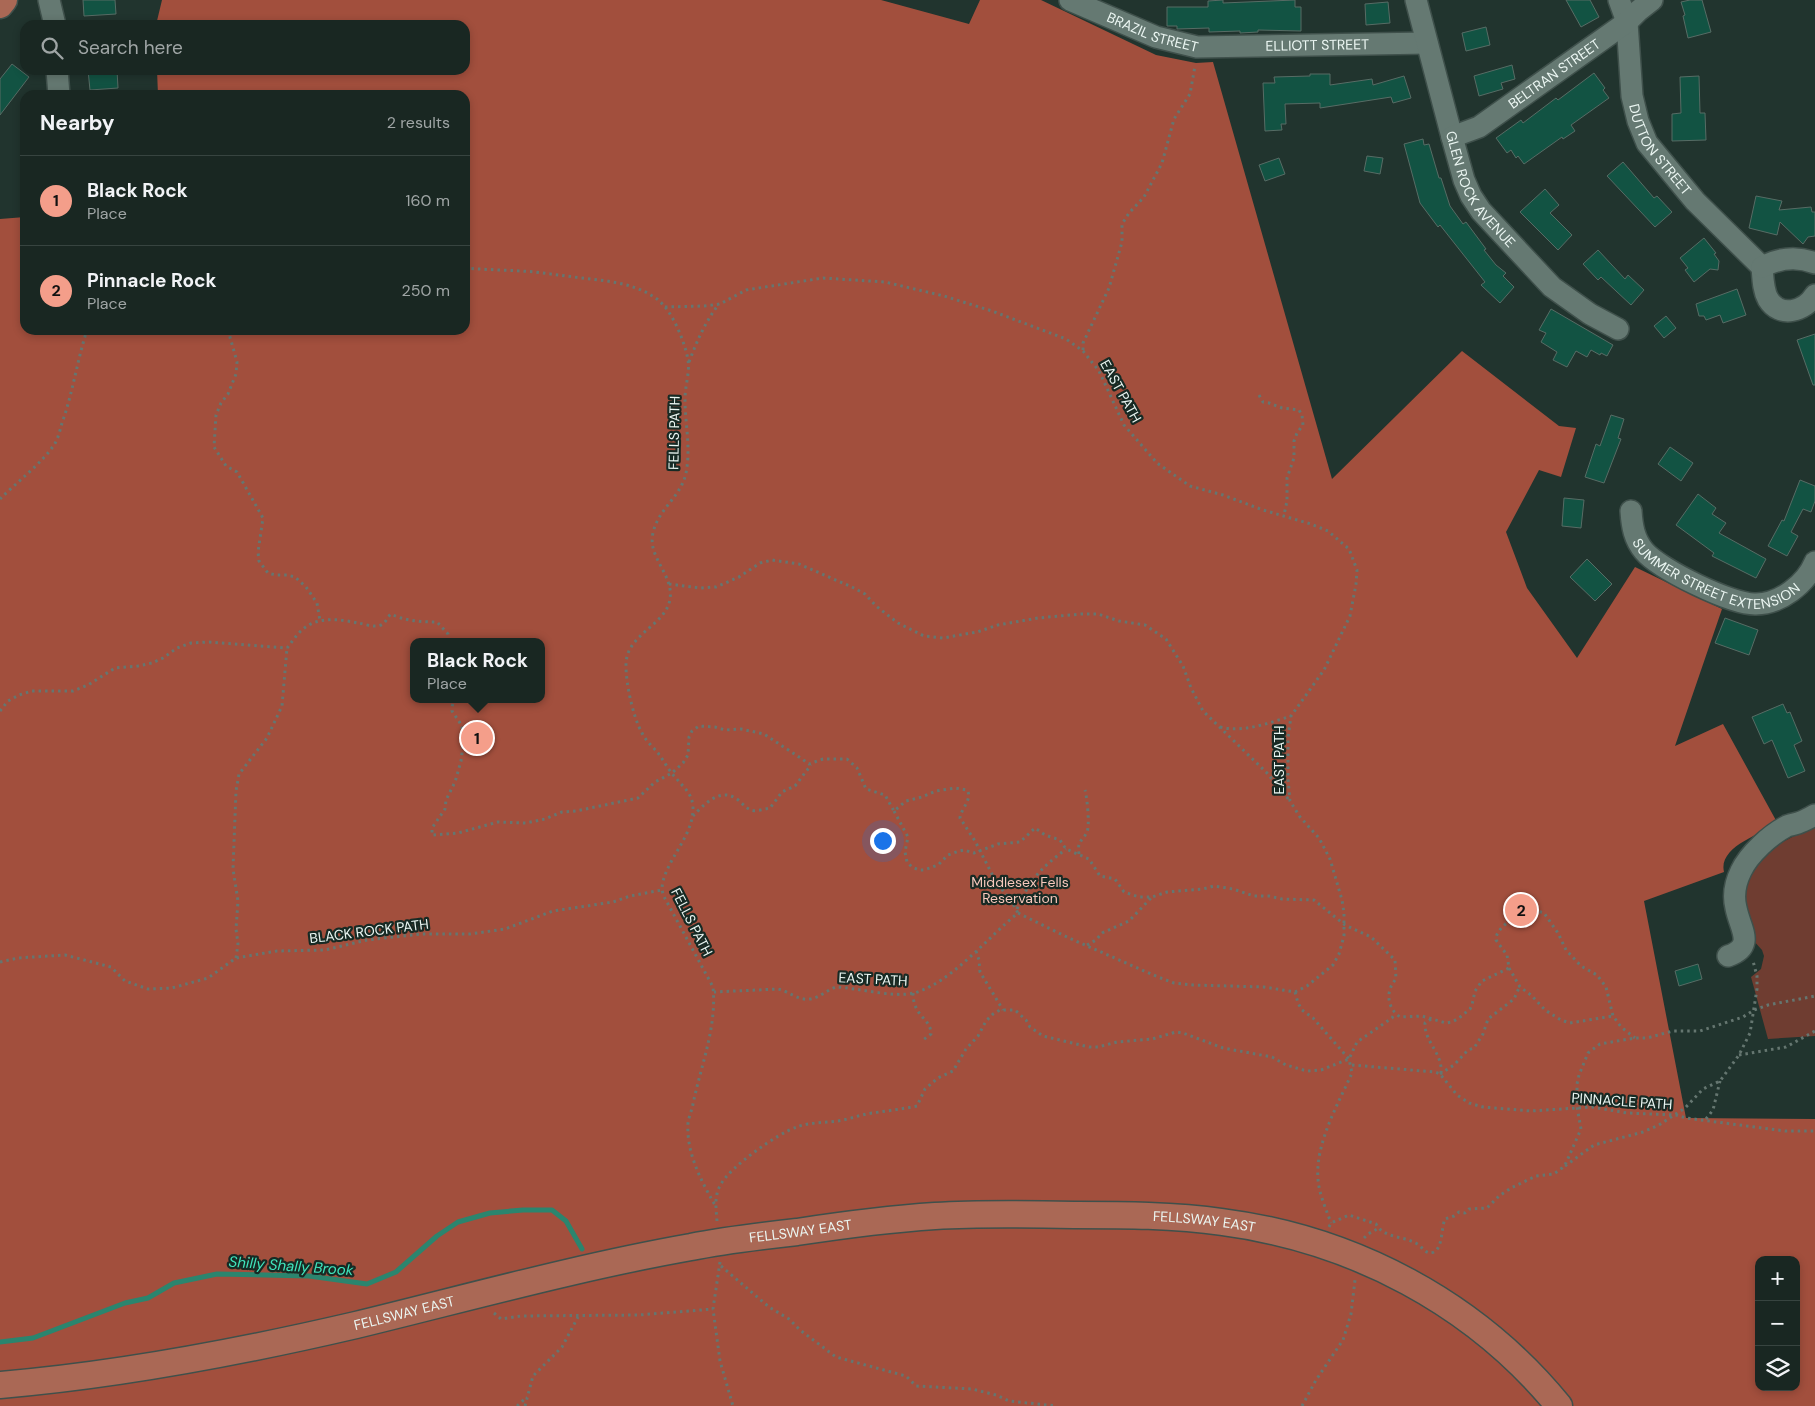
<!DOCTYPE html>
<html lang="en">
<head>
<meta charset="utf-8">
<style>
  body { margin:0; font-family:"DM Sans",sans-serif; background:#26332f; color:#f1f3f6 }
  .controls { position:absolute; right:15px; bottom:15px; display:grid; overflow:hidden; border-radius:10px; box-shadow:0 2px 8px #0003 }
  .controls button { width:45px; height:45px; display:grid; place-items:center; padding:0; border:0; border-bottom:1px solid #374440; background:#192722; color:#f1f3f6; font:25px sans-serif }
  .you { position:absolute; left:882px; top:840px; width:18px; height:18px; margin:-12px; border:4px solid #fff; border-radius:50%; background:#1a73e8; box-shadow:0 0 0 8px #1a73e833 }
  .badge { display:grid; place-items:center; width:32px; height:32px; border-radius:50%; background:#f49e8a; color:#111; font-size:16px; font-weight:700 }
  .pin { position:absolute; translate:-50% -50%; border:2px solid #fff; box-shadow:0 1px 5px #0006 }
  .popup { position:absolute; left:410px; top:638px; width:135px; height:65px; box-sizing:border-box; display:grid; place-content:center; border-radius:10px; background:#192722; filter:drop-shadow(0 1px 4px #0005); font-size:16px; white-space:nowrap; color:#9fa5a5 }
  .popup b { font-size:19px; color:#f1f3f6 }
  .popup::after { content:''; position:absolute; left:50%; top:100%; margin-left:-10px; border:10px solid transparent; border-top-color:#192722 }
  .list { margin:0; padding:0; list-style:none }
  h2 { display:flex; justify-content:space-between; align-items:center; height:65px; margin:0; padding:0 20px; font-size:21px }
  h2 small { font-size:16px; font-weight:400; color:#9fa5a5 }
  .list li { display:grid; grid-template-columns:32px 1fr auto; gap:15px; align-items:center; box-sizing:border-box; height:90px; padding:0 20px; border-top:1px solid #374440 }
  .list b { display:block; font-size:19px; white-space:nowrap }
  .list p { margin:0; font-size:16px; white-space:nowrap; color:#9fa5a5 }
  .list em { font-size:16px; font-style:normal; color:#9fa5a5 }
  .icon { flex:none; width:28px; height:28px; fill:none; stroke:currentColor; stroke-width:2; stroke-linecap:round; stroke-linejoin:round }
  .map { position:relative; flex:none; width:1815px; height:1406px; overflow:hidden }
  .search { position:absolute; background:#192722; box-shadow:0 2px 8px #0003; left:20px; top:20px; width:450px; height:55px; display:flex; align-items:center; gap:12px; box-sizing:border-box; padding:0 18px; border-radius:15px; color:#9fa5a5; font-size:19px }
  .panel { position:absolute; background:#192722; box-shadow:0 2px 8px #0003; left:20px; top:90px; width:450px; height:245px; border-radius:15px }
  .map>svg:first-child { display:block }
  .green { fill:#6f3d31 }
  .forest { fill:#a24f3d; fill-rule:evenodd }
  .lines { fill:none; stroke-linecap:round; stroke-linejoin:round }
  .stream { stroke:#2b856e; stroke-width:5 }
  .building { fill:#125343; stroke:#576c65 }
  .minor-casing { stroke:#3f504b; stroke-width:24 }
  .major-casing { stroke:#3f504b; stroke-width:29 }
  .path { stroke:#657670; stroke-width:3; stroke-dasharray:2.5 4; stroke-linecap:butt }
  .minor { stroke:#657972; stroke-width:21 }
  .major { stroke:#aa6855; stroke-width:26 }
  .labels { text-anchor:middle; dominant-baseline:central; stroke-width:4.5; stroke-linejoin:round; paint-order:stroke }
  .street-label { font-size:14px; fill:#ebf6f2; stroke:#172a24 }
  .park-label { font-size:14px; fill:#f8c8bc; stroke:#172a24 }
  .water-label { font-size:15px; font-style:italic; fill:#40e5bd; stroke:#172a24 }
</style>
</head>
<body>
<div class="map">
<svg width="1815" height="1406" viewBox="0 0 1815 1406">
  <rect width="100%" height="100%" fill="#21342e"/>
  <path class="green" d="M1815,825V1036L1768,1039L1751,977L1761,969L1764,956L1762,950L1752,939L1742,875L1754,857Z"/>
  <path class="forest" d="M162,0H881L969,24L980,0H1041L1156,55L1196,63L1213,62L1332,479L1462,351L1559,426L1576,428L1561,477L1539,470L1506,532L1527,588L1577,658L1635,567L1722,609L1675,746L1723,724L1778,824C1760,834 1718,847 1724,872L1644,901L1686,1118L1815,1119V1406H0V219L25,217V330H465V95H158L157,70H465V25H156ZM413,642H541V699H413ZM1759,1260H1796V1387H1759Z"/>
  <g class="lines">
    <path class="stream" d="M0,1342L33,1338L125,1303L148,1298L174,1283L217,1274L309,1276L367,1284L396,1272L437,1236L458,1222L490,1213L523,1210H552L566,1221L582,1249"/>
  </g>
  <path class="building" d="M83,0H115L116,14L84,16Z
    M1223,0V3L1295,0V7H1301V31L1258,30V32L1240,33V31L1209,32V28L1177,29V26H1167V7H1208V1Z
    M1566,0H1590L1599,17L1581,27Z
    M1690,0H1702L1711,32L1688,38L1683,16L1685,15L1681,2Z
    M1388,2L1390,23L1366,25L1365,4Z
    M1486,27L1490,45L1466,51L1462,33Z
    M12,64L29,77L0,115V79Z
    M1512,65L1515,79L1501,83L1503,89L1479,96L1474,76Z
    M88,70H117L118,88L90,90Z
    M1594,73L1605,88L1603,90L1609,98L1571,125L1575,131L1563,139L1562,137L1524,164L1518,156L1516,158L1511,150L1507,153L1496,138L1521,120L1523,123L1556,98L1558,100Z
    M1310,74H1330V85L1372,79L1373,85L1404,76L1411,98L1393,103L1391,97L1320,108V103L1285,104L1286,124H1281L1282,130L1265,131L1263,83H1275L1274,77L1310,76Z
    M1699,76L1700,113H1705L1706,140L1672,141V114L1681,113L1680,77Z
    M1423,139L1424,145L1429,144L1439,178H1441L1450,206L1463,224L1466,222L1486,249L1484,250L1496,265L1506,273L1503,276L1514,287L1500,303L1481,285L1485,282L1440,225L1438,227L1420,203L1404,144Z
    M1367,156L1383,158L1380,174L1364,171Z
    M1279,158L1285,174L1265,181L1259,165Z
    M1623,162L1654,198L1657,196L1672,212L1655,227L1607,176Z
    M1545,189L1559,205L1550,213L1572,235L1558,250L1520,212Z
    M1756,196L1782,201L1779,210L1811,207L1812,212H1815V236L1808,237L1803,244L1780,222L1777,235L1749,228Z
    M1704,238L1716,253L1714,254L1719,261L1718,270L1710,269L1694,282L1685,270L1688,268L1680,258Z
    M1598,250L1625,279L1628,275L1644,290L1631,305L1601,277L1598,280L1583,264Z
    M1737,289L1746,315L1723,323L1720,315L1706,320L1704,316H1699L1696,304Z
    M1551,309L1613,345L1607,356L1601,353L1600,355L1591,350L1587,357L1576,351L1567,367L1553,360L1557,352L1541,342L1546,333L1539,330Z
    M1666,316L1676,328L1664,338L1654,326Z
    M1815,334V385H1813L1797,340Z
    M1611,415L1624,419L1618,438L1621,439L1604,483L1585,477L1596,444L1600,446Z
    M1670,447L1693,463L1681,481L1658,464Z
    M1800,480L1815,486V501L1811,512L1803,509L1791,532L1798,536L1787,556L1768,546L1782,520L1784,521Z
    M1698,494L1716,508L1712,514L1726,523L1719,533L1766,559L1756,578L1712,556L1714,553L1676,525Z
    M1564,498L1584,500L1581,528L1562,526Z
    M1587,559L1612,584L1595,601L1570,577Z
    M1725,618L1758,630L1749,655L1715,643Z
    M1783,704L1787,713L1790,712L1802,741L1794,745L1805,771L1788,778L1772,740L1764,744L1752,717Z
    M1698,964L1702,979L1679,986L1675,971Z"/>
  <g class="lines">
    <g class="minor-casing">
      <g id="minor">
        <path d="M49,0L55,25"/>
        <path id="s1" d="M1070,0L1156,37L1197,47L1427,43"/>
        <path id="s2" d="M1416,0L1452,137L1464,180L1471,196L1481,211L1552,287L1590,314L1618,329"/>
        <path id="s3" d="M1619,0L1627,22L1632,96L1638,121L1647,143L1695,201L1762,267"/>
        <path d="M57,70L59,95"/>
        <path id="s4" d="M1452,137L1479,127L1627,22L1638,11L1652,0"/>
        <path d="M1762,267C1763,278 1763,290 1768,299C1780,319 1805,311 1815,295"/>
        <path d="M1762,267C1779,258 1797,256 1815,263"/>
        <path id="s5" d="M1631,511C1632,526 1634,539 1644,551C1659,569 1732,605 1756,604C1780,604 1806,584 1815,562"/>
        <path d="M1728,956C1756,946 1740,929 1736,908C1733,896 1735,883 1741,871C1749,854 1770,835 1787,826C1790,825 1794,824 1798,823C1804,821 1809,818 1815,815"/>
      </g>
    </g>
    <g class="major-casing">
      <g id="major">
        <path d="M0,5L4,0"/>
        <path id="s6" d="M0,1385C119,1375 240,1352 356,1325C467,1298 578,1267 691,1247C726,1240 761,1236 797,1232C843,1225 889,1219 935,1216C982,1213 1028,1214 1075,1215C1123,1215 1174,1215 1222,1222C1353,1239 1475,1303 1559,1406"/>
      </g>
    </g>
    <path class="path" d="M465,268C488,270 512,270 535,272C551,274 566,276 582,278C608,281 635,283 657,299C672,310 685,342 688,360C690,372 685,386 685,399C685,423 691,448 686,473C681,497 658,509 653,533C647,557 674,575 670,599C666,626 625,634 626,666C626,684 633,717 642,733C646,741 653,747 658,753C664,761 669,771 676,778C684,788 692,793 693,807C694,837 664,861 662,888C662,893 665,899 668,904L713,987C717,1027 701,1065 693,1104C692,1110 689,1116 688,1123C686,1152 701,1181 715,1205
      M665,307L704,306L720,304L746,290L823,278L885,282L944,296L992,311L1066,339L1083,351L1099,371L1124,425L1157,463L1190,486L1223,495L1263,510L1311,524L1328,531L1349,549L1357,570L1356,584L1350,616L1324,670L1291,716L1288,738V779L1290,801L1300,817L1319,838L1330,859L1342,900L1344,913V936L1339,954L1333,965L1307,986L1295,992L1264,987L1193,985L1174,983L1158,977L1069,938L1018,913C988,937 951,983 914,993C893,998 858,988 836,987C827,990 819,998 810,999C799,1001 788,991 778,989L714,992
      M228,330L237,362L236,374L228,394L221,403L216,415L214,447L226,466L237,472L263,518L258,552L259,561L268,573L276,575H287L295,577L306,587L317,603L320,621
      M1083,350V343L1109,288L1122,242V224L1129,213L1144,197L1162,163L1174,119L1190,94L1195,66
      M689,362C697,341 705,322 719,304
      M1259,395L1263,402L1269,403L1282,408L1299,410L1302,415L1303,425L1297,433L1294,441V458L1287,478V501L1284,515
      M0,499C17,482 41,464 54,445C58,439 60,430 62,423C73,392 77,361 87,330
      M669,584L700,588L716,587L739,577L760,563L772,560L799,564L854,588L865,594L876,606L898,623L924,636L943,638L977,632L998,625L1038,618L1081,614H1098L1119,621L1145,625L1166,639L1183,666L1191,688L1203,711L1267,773L1290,801
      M287,648C292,642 296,635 302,630C317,616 340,619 358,623C365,624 374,628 381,625C386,623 387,617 391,614C405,621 421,622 437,622L448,634L451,642
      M457,699L453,703L452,707V711L462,726L463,745L461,761L455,782L446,800L445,809L432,828V835L458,833L498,822L526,823L545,819L562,812L576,811L638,798L655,782L672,773L683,763L688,755L689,737L692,731L699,726L715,727L725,730L741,729L764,734L802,759L809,764L823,759H847L857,768L866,789L885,795L894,811L906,801L922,797L936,791L955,788L967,790C973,799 961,808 960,818L975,841L995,880L1013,904L1018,913
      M0,711L8,701L19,695L32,691H73L88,685L115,668L138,666L152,663L163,658L177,648L191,643L209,642L287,648
      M1220,727C1243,733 1269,723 1291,716
      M894,811L908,837L905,852L907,862L912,867L919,870H924L938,865L948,855L959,851L964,850L974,853L998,844L1020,842L1035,828L1045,835L1060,840L1066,849L1089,859L1100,876L1115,879L1124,892L1139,897H1152L1167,892L1203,889L1214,886L1233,889L1254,896H1269L1282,899L1314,900L1345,925L1371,937L1395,960L1396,979C1385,991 1387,1008 1400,1017L1422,1016L1446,1023L1452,1022L1459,1018L1470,1009L1472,1005L1475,991L1482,981L1509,968L1507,955L1496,940C1495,927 1520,913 1532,911C1536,911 1541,912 1544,913L1558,933L1566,950L1581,966L1597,975L1606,987L1613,1016L1621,1027L1635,1038
      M693,816C703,805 720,788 735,798C741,801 745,808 751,810C756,812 764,809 770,808L782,792L795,786L811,765
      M1079,854C1077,840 1082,842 1087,832C1090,825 1087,797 1085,790
      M1017,909C1030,879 1040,869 1066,849
      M1087,945L1096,940L1102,933L1129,921L1151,898
      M976,951L979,960L980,972L1003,1010
      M236,958L238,944L236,929L238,901L233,869L236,791L239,774L267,738L282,706L287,648
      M0,962L18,958L65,955L111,967L125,981L148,989L172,988L208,978L236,958L277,951L325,950L367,940L421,934H470L505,929L553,911L613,902L630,896L662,890
      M1509,968L1520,987L1531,995L1545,1010L1561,1020L1570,1023L1613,1016
      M1295,992L1298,1003L1302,1010L1313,1018L1349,1059L1352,1073C1338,1104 1315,1144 1318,1179C1319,1194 1326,1209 1331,1223
      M913,993C913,1017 931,1018 931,1034L923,1040
      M1431,1019L1425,1023C1424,1042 1443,1053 1441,1073
      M1739,1055L1786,1047L1815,1031
      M1352,1065L1435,1072L1440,1074L1457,1095L1469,1103L1483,1107L1531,1111L1592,1107L1627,1113L1676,1115L1686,1118L1785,1131H1815
      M1440,1074L1454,1065L1468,1050L1474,1048L1483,1034L1488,1019L1514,999L1519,988
      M1706,1119L1713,1110L1720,1081
      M1565,1166L1594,1145L1643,1132L1659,1125L1685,1108L1703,1089L1720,1081L1739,1055L1750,1033L1757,989V976L1753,961
      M717,1221C716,1208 714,1195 721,1184C730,1167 778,1133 797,1127C810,1122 824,1123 838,1121C849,1119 860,1115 872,1113C887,1111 902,1109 917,1106L925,1089L938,1078L953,1071L966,1049L978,1036L986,1021L993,1014L1000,1010H1015L1026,1020L1030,1027L1043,1036L1089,1047H1098L1117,1042L1152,1039L1176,1032L1183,1033L1223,1048L1272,1057L1286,1065L1307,1071L1321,1070L1349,1059L1357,1042L1392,1018L1395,1013
      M1329,1227L1331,1223L1349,1215L1376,1224C1385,1240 1407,1235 1420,1246C1424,1250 1428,1255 1434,1252C1443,1247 1441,1228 1445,1219L1454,1216L1459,1212L1465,1213L1469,1209L1487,1208L1499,1196L1511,1188L1536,1176L1554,1174L1562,1168L1566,1163L1581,1129L1577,1107V1084L1579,1075L1588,1053L1600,1044L1635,1038H1647L1673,1031H1700L1743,1017L1754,1010L1768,1005L1815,996
      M1364,1238L1368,1234L1379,1228
      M720,1262L713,1309L720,1361L733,1406
      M721,1266L769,1307L789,1319L800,1330L836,1357L906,1376L916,1386L972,1389L996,1395L1009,1401L1057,1406
      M494,1313L501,1319L521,1316L639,1315L713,1309
      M517,1406L527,1397
      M525,1406L533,1376L562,1347L578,1317
      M1302,1406L1316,1380L1343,1340L1351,1314L1355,1280"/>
    <use href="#minor" class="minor"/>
    <use href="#major" class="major"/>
  </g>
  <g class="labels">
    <g class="street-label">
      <text stroke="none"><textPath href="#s1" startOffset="89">BRAZIL STREET</textPath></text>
      <text stroke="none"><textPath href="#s1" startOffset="256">ELLIOTT STREET</textPath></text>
      <text stroke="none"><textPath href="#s4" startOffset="121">BELTRAN STREET</textPath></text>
      <text stroke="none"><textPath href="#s3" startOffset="159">DUTTON STREET</textPath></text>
      <text stroke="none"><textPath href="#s2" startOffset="202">GLEN ROCK AVENUE</textPath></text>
      <text transform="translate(1121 391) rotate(61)">EAST PATH</text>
      <text transform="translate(674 433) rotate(-89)">FELLS PATH</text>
      <text stroke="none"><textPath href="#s5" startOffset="122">SUMMER STREET EXTENSION</textPath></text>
      <text transform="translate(1279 760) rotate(-90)">EAST PATH</text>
      <text transform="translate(692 922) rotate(63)">FELLS PATH</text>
      <text transform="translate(369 931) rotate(-7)">BLACK ROCK PATH</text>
      <text transform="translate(873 979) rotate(3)">EAST PATH</text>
      <text transform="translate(1622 1101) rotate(4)">PINNACLE PATH</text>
      <text stroke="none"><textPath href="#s6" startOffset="1221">FELLSWAY EAST</textPath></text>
      <text stroke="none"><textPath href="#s6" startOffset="816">FELLSWAY EAST</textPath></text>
      <text stroke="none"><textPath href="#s6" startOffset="411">FELLSWAY EAST</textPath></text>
    </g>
    <g class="park-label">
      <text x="1020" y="882">Middlesex Fells<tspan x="1020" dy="16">Reservation</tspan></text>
    </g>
    <g class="water-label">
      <text transform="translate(291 1266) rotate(4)">Shilly Shally Brook</text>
    </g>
  </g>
</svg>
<div class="controls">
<button>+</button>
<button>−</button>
<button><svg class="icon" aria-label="layers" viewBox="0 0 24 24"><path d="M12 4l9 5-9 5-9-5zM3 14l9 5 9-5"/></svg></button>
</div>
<div class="you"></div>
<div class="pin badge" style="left:477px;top:738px">1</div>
<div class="popup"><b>Black Rock</b>Place</div>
<div class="pin badge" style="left:1521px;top:910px">2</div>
<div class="search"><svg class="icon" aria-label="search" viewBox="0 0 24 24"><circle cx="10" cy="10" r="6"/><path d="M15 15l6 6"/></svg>Search here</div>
<section class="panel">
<h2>Nearby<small>2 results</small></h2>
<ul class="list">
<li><span class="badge">1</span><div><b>Black Rock</b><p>Place</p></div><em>160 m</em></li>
<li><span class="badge">2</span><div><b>Pinnacle Rock</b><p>Place</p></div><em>250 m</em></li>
</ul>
</section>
</div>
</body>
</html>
